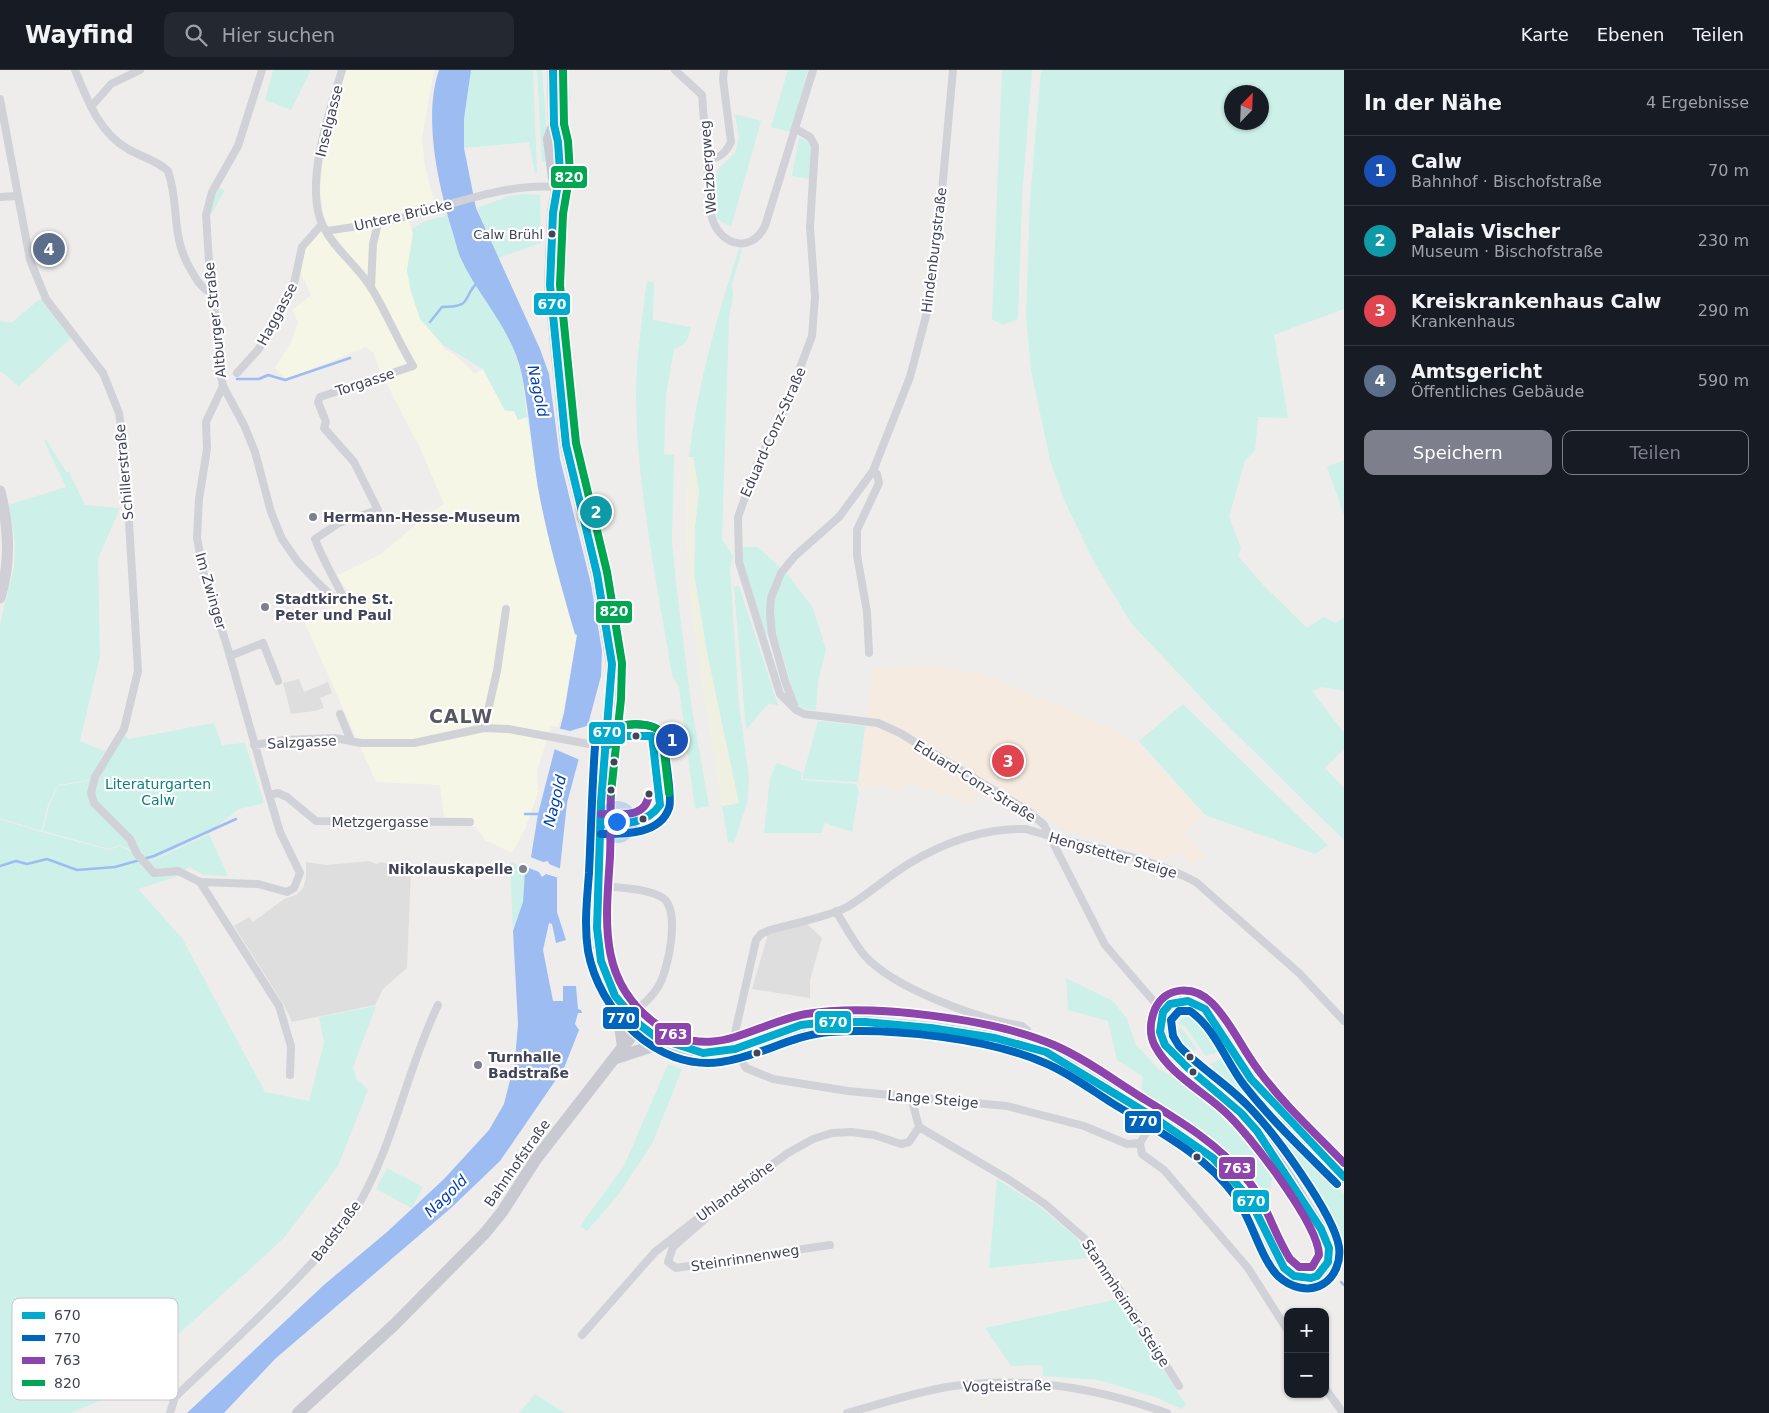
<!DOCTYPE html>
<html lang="de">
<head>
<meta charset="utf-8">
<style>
  body { margin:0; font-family:"DejaVu Sans",sans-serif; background:#242831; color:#f1f3f6 }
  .controls { position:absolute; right:15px; bottom:15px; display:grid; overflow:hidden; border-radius:10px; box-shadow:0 1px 4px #0004 }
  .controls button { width:45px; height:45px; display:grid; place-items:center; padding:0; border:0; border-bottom:1px solid #363941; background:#171b24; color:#f1f3f6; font:25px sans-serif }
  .compass { position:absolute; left:1224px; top:15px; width:45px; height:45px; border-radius:50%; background:#171b24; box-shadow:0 1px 4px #0004; rotate:23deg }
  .you { position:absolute; left:616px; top:751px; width:18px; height:18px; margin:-12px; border:4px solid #fff; border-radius:50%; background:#1a73e8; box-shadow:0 0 0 8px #1a73e833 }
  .badge { display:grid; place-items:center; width:32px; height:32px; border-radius:50%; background:#7e7f8d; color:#fff; font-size:16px; font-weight:700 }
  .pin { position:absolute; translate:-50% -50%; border:2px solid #fff; box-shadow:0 1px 5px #0006 }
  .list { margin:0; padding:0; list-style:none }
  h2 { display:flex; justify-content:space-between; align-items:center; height:65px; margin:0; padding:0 20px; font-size:21px }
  h2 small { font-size:16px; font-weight:400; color:#9ea1a6 }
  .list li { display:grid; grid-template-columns:32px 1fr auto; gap:15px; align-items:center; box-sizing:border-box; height:70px; padding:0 20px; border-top:1px solid #363941 }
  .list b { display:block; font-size:19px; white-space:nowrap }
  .list p { margin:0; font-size:16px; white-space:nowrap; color:#9ea1a6 }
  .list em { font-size:16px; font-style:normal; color:#9ea1a6 }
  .actions { display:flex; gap:10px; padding:15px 20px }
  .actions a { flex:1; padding:11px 0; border:1px solid #7e7f8d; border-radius:10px; text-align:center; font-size:18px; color:#7e7f8d }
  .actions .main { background:#7e7f8d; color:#fff }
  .icon { flex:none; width:28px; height:28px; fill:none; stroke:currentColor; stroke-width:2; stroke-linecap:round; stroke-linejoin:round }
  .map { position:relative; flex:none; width:1344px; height:1343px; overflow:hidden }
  header { display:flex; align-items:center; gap:30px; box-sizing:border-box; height:70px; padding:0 25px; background:#171b24; border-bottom:1px solid #363941 }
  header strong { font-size:24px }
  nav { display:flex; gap:28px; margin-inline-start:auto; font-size:18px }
  .search { width:350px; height:45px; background:#242831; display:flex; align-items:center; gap:12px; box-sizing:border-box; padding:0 18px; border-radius:10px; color:#9ea1a6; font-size:19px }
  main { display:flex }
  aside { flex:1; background:#171b24 }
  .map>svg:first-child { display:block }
  .commercial { fill:#f5f6e5 }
  .education { fill:#dfdede }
  .medical { fill:#f6ebe0 }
  .green { fill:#cdf0e9; fill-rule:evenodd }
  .sand { fill:#eff0e1 }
  .water { fill:#9dbcf2 }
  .pier { fill:#eeedec }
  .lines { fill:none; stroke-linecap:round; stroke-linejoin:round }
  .stream { stroke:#9dbcf2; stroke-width:2.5 }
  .street { stroke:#d1d2d8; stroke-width:8 }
  .secondary { stroke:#cfcfd5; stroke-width:11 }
  .primary { stroke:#c9c9d2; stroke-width:12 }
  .bus-1-casing { stroke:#fff; stroke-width:11 }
  .bus-2-casing { stroke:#fff; stroke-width:11 }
  .bus-3-casing { stroke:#fff; stroke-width:11 }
  .bus-4-casing { stroke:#fff; stroke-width:11 }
  .bus-1 { stroke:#00a9ce; stroke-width:8 }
  .bus-2 { stroke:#0065bd; stroke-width:8 }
  .bus-3 { stroke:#8e44ad; stroke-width:8 }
  .bus-4 { stroke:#00a651; stroke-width:8 }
  .bus-dot { fill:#42445a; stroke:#fff; stroke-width:2 }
  .poi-dot { fill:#7e7f8d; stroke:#fff; stroke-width:2 }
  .labels { text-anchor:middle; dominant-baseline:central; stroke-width:4.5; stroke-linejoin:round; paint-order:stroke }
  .bus-label { font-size:13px; fill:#42445a; stroke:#fff; text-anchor:end }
  .street-label { font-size:14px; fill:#42445a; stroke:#fff }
  .poi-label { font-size:14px; font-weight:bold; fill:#42445a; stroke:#fff; text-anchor:start }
  .park-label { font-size:14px; fill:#0c8279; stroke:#fff }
  .water-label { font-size:15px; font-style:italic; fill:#0040af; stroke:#fff }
  .district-label { font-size:19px; font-weight:bold; letter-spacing:1px; fill:#575761; stroke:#fff }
  .key { fill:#fff; stroke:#c6c7ce; stroke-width:1 }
  .key-label { font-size:14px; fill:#42445a }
  .line-badge { stroke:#fff; stroke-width:2 }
  .badge-label { font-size:14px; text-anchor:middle; font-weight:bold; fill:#fff }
</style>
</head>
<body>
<header>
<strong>Wayfind</strong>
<div class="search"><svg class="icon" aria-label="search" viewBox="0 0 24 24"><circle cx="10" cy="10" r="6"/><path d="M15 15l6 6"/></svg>Hier suchen</div>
<nav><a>Karte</a><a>Ebenen</a><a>Teilen</a></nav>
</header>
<main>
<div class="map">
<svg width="1344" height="1343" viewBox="0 0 1344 1343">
  <rect width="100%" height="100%" fill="#eeedec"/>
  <path class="commercial" d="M346,0H434L422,68L425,96L434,132L405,141L413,164L407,200L420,249L443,275V278L456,286L475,304L483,299L514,341L518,350L527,347L539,419L568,542L575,564L577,565L563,643L558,657L551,656L537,701L538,722L525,759L512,783L485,770L475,756L445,755L440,715L376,712L304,551L353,527L336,506L381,484L431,442L444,434L420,378L381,303L373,282L366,277L287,309L275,298L292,270L298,252L292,240L311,225L301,204L304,179L325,154L320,120L326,61Z"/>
  <path class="education" d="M299,609L304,622L328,612L332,623L320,628L324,638L315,641L291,644L283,613Z
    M369,791L377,794L381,792L411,800L407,898L383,919L375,935L292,952L284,935L234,856L249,847L253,852L284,829L296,825L303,818L306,808V792L326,795Z
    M807,854L822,868L810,910V928L752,919L768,864Z"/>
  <path class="medical" d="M934,595L985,605L1097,652L1137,672L1203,745L1184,763L1205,786L1190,797L1183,783L1160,789L1064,759L1009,724L1004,733L976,723L973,734L908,714L903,722L877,715L859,717L873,598Z"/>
  <path class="green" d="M273,0H311L291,40L265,30Z
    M471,0H533L537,103L535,104L529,72L464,78V49Z
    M537,0H542L549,91L542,92Z
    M562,0H566L565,15L571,28H564L562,24Z
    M788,0H808L791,62L771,57Z
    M1002,0H1032L1022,128L1018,249L1003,255L992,249Z
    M1041,0H1344V239L1274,265L1288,348L1258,347L1255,380L1245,391L1229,447L1241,478L1238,486L1264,516L1307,558L1324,547L1336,553L1344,547V621L1322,617L1312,621L1344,663V679L1325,698L1344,718V770L1225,653L1131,553L1094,492L1066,434L1051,394L1031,301L1026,246L1030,129ZM1232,22H1262V52H1232Z
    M735,44L761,51L731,157L717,149L714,109L719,98L735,83L739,68Z
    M799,68L806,70L811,78L810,109L792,106Z
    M219,118L225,120L211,145L212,133Z
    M525,124L540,125L541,173L498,188L477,138L509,126Z
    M448,145L461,188L495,242L513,277L522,305L527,347L518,350L514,341H505L483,299L443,275L420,249L410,218L407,200L413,164L412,159L423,152Z
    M739,178L742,179L741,184L732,214L733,225L729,248L722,469L733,486L730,498L739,634L749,708L747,733L734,773L728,772L722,736L738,733L707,583L694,504L695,456L699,422L693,388L689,387C697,316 717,247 739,178Z
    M647,211L654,212L653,250L691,257C688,270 687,275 674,279L666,325L664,384L674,385L672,471L676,513L691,633L709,736L695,739L679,617L672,605C657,512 636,416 636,322C637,284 642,248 647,211Z
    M41,228L71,268L19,316L0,301V251L11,253Z
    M46,369L66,402H69L85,435L120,438L98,489L100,586L80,671L105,681L90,710L58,715L48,735L41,761L0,748V554L14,497L15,471L8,435L66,417L44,371Z
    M1344,390V445L1327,397Z
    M741,477H758L788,505L813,538L826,580L818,611L816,640L798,638L776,563L766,565L742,495Z
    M739,516L778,635L768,634L746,660L734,517Z
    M1183,634L1328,775L1315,784L1205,745L1139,671Z
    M818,651L865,656L858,712L802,709Z
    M214,653L222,675L245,673L264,733L239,739L210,762L152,790L120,775L109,779L43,761L49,736L58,716L99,709L122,663L129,669Z
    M777,693L802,702L801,710L856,714L859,721L852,762L825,753L821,763H764L770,708Z
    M0,749L41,762L109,780L120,776L152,791L209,764L228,806L204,805L189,797L181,805L138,819L182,868L265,1022L309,1031L324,973L319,947L376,936L353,997L356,1008L368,1020L338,1096L284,1168L111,1326L71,1343H0Z
    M510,792L518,795L521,802L525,800L523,832L513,861Z
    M1066,908L1113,931L1127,949L1136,975L1160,1000L1189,1014L1207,1033L1236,1054L1272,1108L1269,1123L1263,1128L1213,1072L1141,1026L1142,1006L1117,990L1108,951L1068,940Z
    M1188,947C1203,955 1210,969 1219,982L1206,986L1185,956L1178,954L1180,950Z
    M1178,959H1182L1197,979L1193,980L1183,972Z
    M1223,988L1251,1024L1344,1124V1180L1340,1185L1335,1166L1306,1117L1260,1050L1227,1016L1210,994Z
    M668,994L682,999L652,1074L618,1125L587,1161L580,1156L624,1096Z
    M387,1098L423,1117L412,1138L376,1119Z
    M997,1109L1040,1137L1077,1168L1089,1188L989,1198Z
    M1118,1229L1186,1335L1181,1339L1158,1328L1099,1310L1043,1306L1042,1295L1011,1296L985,1258Z
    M535,1324L565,1343H519Z"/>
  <path class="sand" d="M689,387H693L699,422L695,456L694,504L707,583L739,733L722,736C705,621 676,504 689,387Z"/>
  <path class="water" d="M439,0H471L464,49V78L476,138L540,279L549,304L560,389L591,514L602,581L601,606L567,733L560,798L557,809V842L566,870L556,873L552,854L549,853L543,880L553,931H563V916H576L578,939L581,940L582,943H578L575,954L579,960L564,998L500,1091L451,1138L275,1289L224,1343H187L325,1214L387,1162L444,1109L489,1060L504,1034L515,990L518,954L513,861L523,832L525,800L531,787L538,744L564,643L577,565L575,564C561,516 547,467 538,418C532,380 529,342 522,305C512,259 480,229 461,189C457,180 455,169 452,160C438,114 423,47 439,0Z"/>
  <path class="pier" d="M590,655L580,690L552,678L557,658L570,661Z
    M528,786L543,792L548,791L549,794L561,799L559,808L546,804L542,807L539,802L524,796Z"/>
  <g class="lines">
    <path class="stream" d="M430,252L442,237C474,237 461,228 478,212
      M237,309H259L268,305L285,310L350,288
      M525,744H541
      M0,796L16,791L27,794L47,789L77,800L115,797L154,786L236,749
      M1341,1212L1344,1215"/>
    <path class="street" d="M75,0C87,29 99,63 128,79C141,87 157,90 168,101C180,135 170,166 191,200C197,210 200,217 211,223
      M262,0L238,76L212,122L206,145L211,223L220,268L219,297L223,316L244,355L255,382L271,442L282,469L298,492L321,516L333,527L345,530
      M342,0C330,40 303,116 323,156C334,179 358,196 372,219C387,244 398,271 413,296L320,327L318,332L326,352L324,358L354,392L378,440L339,453L315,469C323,491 335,509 345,531
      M675,0L702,25L711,144C717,174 750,186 765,156L813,0
      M0,29L30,190L46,229L103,303L119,343L125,385L138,601L124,659L95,707L91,723L94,733L130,769L137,784L154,803L178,801L200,812L258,814L287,822L294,818L300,803L280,762L269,725L227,576L204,505L197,468L199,429L207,379L206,352L223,316
      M91,37L111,14L140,0
      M796,59L810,67L815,76L810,157L815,227L812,266L782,346L757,394L738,447L739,492L780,624L796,640L804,644L878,653L900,663L1028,741L1044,755L1105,875L1163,942
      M707,89C720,88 725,84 731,72L723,9L724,0
      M0,127L17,126
      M326,161C354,157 382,153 409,146C456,133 508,113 557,117
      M371,218L373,174L378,153
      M237,303L258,280L276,250L293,218L302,177L322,154
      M869,583L867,542L857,485V460L879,413L877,404L873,401
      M230,586L263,573L278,611
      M794,635L785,611L772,564L770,543L771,528L781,503L795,486L839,447L873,401L910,307L931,227L938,165L953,0
      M340,644L351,671
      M484,658L497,601L506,539
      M254,675L284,670L335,668L361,673H414L484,658L508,659L605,677
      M269,725L278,723L287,727L316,751L470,752
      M200,812L279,936L291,976L290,1005
      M598,815C616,818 648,818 663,828C681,840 668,902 658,917C651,929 641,936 631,944
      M836,841C845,856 854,873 865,886C895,919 979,949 1022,956L1027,960L1029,966L1027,975
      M911,1027L919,1057L1008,1109L1045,1134L1084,1168L1117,1216L1179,1316
      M1155,1048L1140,1073L1142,1084L1164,1100L1248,1198L1288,1261
      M1140,1073L1127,1074L1084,1056L1007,1036L848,1021L773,1009L746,998L735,979V963L756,870L761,864L770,860C791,854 828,847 847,837C869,824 888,806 910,793C945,772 985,758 1026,759C1082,777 1143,784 1196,812L1299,903L1344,951
      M706,1142L705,1149L673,1177L668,1192L676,1198L830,1175
      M582,1265L655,1182L706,1142L788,1083L813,1069L832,1063L852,1062L874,1065L901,1074L909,1072L919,1057
      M1325,1318L1343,1343
      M170,1343L175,1327C214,1290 254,1253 292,1214C314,1191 337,1168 354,1142C393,1080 406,1001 438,935
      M847,1343C880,1334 913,1323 947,1317C1021,1305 1097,1318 1167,1343"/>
    <path class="secondary" d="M0,421C9,458 11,492 0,528"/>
    <path class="primary" d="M553,0L554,55L558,72L560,102L553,143L550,215L566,375L597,504L612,594L611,628L601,732L597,858L601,891L615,926L640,955L657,968L674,975L703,983L735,979L801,955L827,952H865L931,958L995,968L1046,982L1155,1048L1213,1088L1249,1128L1284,1198L1294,1206L1311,1208L1317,1206L1328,1192L1329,1178L1321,1159L1289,1108L1257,1061L1241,1043L1188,998L1165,975L1160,962L1163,942L1170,934L1188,931L1205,939L1251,1009L1344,1107
      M553,58L549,69L554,109
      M616,928L623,977
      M616,988L665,972
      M298,1343L394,1255L485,1163L502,1142L536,1089L640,955"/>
    <g class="bus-1-casing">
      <path id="bus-1" d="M553,0L554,55L558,72L560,102L553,143L550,215L566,375L597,504L612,594L601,732L597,858L601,891L615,926L640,955L657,968L703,983L735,979L801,955L827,952H865L931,958L995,968L1046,982L1155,1048L1213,1088L1249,1128L1284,1198L1294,1206L1311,1208L1317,1206L1328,1192L1329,1178L1321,1159L1257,1061L1241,1043L1188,998L1165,975L1160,962L1163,942L1170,934L1188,931L1205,939L1251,1009L1344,1107
        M601,754C623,754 646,755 660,735L652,666H624L605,677"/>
    </g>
    <g class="bus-2-casing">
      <path id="bus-2" d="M600,668C607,665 614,658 621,656C633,653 658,653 662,665C664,679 673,728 669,738C660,765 623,764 601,764
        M595,676C592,719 591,761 589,803C587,829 584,855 588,881C599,941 656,1001 721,992C759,987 791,965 830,962C892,958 988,968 1045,993C1069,1003 1090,1019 1112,1033C1154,1059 1205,1084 1235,1126C1252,1149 1260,1188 1278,1206C1290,1217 1308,1223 1323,1214C1335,1207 1341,1191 1339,1177C1334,1144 1273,1061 1248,1036C1227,1014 1200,998 1179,976L1173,966L1171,950L1179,941H1190C1215,958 1226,992 1244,1015C1272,1051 1305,1082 1337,1114"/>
    </g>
    <g class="bus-3-casing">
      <path id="bus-3" d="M611,722C610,744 611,765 610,787C606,850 597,911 656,954C711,995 751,954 806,944C870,933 994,949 1054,975C1086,989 1115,1011 1144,1029C1180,1051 1218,1074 1245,1107C1267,1132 1273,1163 1290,1189L1299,1197H1312L1319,1185C1319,1155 1248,1062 1224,1041C1201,1020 1170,1004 1155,976C1149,965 1150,951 1155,939C1166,916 1194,915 1212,933C1231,952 1242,979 1259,1001C1284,1035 1315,1063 1344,1093
        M601,744C621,744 647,749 649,723"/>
    </g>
    <g class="bus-4-casing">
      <path id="bus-4" d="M563,0L564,54L568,71L570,103L563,144L560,215L576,373L607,502L622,593L621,629L611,723
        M600,668C607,665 614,658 621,656C633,653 658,653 662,665L669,723"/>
    </g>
    <use href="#bus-1" class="bus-1"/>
    <use href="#bus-2" class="bus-2"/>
    <use href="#bus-3" class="bus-3"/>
    <use href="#bus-4" class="bus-4"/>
  </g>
  <g class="bus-dot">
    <circle cx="552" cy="164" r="4.5"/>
    <circle cx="636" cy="666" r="4.5"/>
    <circle cx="614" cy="692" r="4.5"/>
    <circle cx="611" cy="720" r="4.5"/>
    <circle cx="649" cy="724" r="4.5"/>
    <circle cx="643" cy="749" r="4.5"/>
    <circle cx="757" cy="983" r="4.5"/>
    <circle cx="1190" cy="987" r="4.5"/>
    <circle cx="1193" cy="1002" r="4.5"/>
    <circle cx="1197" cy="1087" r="4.5"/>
  </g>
  <g class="poi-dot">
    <circle cx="313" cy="447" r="5"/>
    <circle cx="265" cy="537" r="5"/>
    <circle cx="523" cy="799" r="5"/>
    <circle cx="478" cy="995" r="5"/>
  </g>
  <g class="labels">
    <g class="bus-label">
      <text x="543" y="164">Calw Brühl</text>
    </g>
    <g class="street-label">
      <text transform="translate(329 51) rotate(-76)">Inselgasse</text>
      <text transform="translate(708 97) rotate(-94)">Welzbergweg</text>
      <text transform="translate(403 145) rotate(-13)">Untere Brücke</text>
      <text transform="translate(934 180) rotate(-83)">Hindenburgstraße</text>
      <text transform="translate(277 244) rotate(-62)">Haggasse</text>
      <text transform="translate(215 250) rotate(-96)">Altburger Straße</text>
      <text transform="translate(365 312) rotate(-18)">Torgasse</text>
      <text transform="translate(773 362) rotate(-66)">Eduard-Conz-Straße</text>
      <text transform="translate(124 402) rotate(-95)">Schillerstraße</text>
      <text transform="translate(211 521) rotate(74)">Im Zwinger</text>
      <text transform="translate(302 672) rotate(-3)">Salzgasse</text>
      <text transform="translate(975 711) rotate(32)">Eduard-Conz-Straße</text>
      <text x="380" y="752">Metzgergasse</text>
      <text transform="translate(1113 785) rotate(16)">Hengstetter Steige</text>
      <text transform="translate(933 1029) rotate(5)">Lange Steige</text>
      <text transform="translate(517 1093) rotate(-55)">Bahnhofstraße</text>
      <text transform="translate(735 1121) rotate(-36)">Uhlandshöhe</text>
      <text transform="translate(336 1161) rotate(-53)">Badstraße</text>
      <text transform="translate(745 1188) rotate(-9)">Steinrinnenweg</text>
      <text transform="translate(1126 1233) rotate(57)">Stammheimer Steige</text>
      <text transform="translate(1007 1316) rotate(-1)">Vogteistraße</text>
    </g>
    <g class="poi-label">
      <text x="323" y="447">Hermann-Hesse-Museum</text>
      <text x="275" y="529">Stadtkirche St.<tspan x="275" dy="16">Peter und Paul</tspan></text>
      <text x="513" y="799" text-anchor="end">Nikolauskapelle</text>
      <text x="488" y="987">Turnhalle<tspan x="488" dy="16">Badstraße</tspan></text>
    </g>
    <g class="park-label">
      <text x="158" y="714">Literaturgarten<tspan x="158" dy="16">Calw</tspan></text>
    </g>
    <g class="water-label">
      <text transform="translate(538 321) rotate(78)">Nagold</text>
      <text transform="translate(555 731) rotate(-76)">Nagold</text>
      <text transform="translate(446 1126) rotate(-44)">Nagold</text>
    </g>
    <g class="district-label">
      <text x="461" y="646">CALW</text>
    </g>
  </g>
  <rect x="12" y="1228" width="166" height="102" rx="8" class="key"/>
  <rect x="22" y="1242" width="23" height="7" fill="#00a9ce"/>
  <rect x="22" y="1265" width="23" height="6" fill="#0065bd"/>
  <rect x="22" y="1287" width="23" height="7" fill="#8e44ad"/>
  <rect x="22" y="1310" width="23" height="6" fill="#00a651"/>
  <g class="key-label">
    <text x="54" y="1250">670</text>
    <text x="54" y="1273">770</text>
    <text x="54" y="1295">763</text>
    <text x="54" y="1318">820</text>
  </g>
  <g class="line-badge">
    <rect x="550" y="95" width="38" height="24" rx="5" fill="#00a651"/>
    <rect x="533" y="222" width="38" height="24" rx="5" fill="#00a9ce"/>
    <rect x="595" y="530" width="38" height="24" rx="5" fill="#00a651"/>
    <rect x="588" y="651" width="38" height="24" rx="5" fill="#00a9ce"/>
    <rect x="602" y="936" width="38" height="24" rx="5" fill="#0065bd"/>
    <rect x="814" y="940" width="38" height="24" rx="5" fill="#00a9ce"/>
    <rect x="654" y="952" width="38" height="24" rx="5" fill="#8e44ad"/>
    <rect x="1124" y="1040" width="38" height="24" rx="5" fill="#0065bd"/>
    <rect x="1218" y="1086" width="38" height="24" rx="5" fill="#8e44ad"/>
    <rect x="1232" y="1119" width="38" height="24" rx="5" fill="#00a9ce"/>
  </g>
  <g class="badge-label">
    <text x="569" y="112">820</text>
    <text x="552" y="239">670</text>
    <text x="614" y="546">820</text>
    <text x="607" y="667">670</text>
    <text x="621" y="953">770</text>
    <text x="833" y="957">670</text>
    <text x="673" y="969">763</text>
    <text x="1143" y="1056">770</text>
    <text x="1237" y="1103">763</text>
    <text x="1251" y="1136">670</text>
  </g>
</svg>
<div class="controls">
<button>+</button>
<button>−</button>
</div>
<svg class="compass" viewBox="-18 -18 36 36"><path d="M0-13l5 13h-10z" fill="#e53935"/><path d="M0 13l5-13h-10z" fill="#9ea1a6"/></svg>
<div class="you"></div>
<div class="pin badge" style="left:672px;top:670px;background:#1a4fb4">1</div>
<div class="pin badge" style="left:596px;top:442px;background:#0f9aa8">2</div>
<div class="pin badge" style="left:1008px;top:691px;background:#e0444e">3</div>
<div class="pin badge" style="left:49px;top:179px;background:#5c6f8a">4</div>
</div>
<aside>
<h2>In der Nähe<small>4 Ergebnisse</small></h2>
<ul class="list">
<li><span class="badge" style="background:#1a4fb4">1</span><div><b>Calw</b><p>Bahnhof · Bischofstraße</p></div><em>70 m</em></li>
<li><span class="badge" style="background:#0f9aa8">2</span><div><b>Palais Vischer</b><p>Museum · Bischofstraße</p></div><em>230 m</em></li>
<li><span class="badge" style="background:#e0444e">3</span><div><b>Kreiskrankenhaus Calw</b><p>Krankenhaus</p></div><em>290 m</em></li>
<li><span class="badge" style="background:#5c6f8a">4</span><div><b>Amtsgericht</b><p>Öffentliches Gebäude</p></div><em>590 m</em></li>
</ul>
<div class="actions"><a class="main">Speichern</a><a>Teilen</a></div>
</aside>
</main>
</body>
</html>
